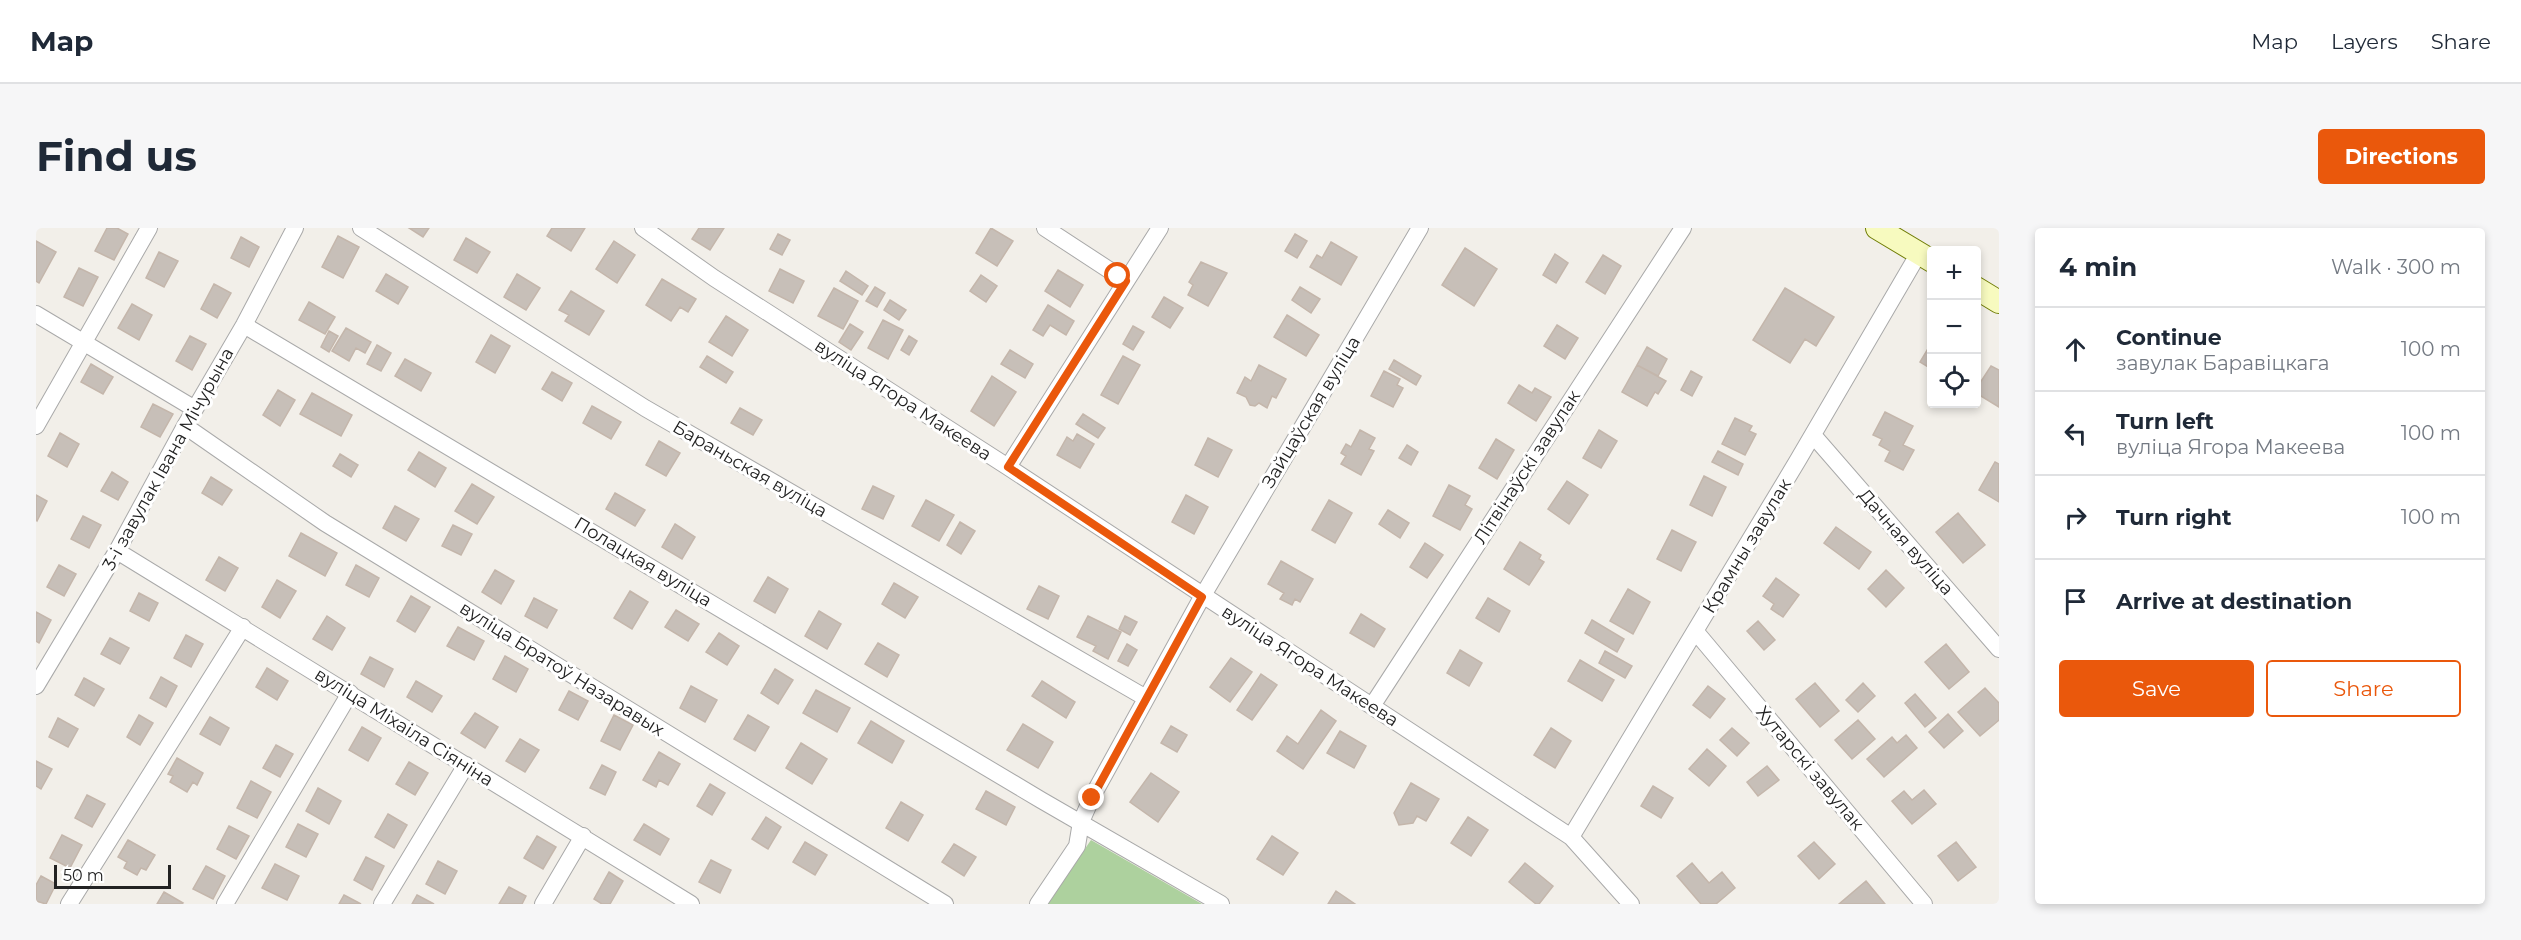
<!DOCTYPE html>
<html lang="en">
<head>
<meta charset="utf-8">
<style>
  body { margin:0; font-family:Montserrat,sans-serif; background:#f6f6f7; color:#1f2937 }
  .controls { position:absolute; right:18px; top:18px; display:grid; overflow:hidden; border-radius:6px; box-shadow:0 3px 9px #0003 }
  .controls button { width:54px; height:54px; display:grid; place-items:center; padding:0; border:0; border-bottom:2px solid #e0e1e3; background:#fff; color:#1f2937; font:30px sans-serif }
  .scale { position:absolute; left:18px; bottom:15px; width:117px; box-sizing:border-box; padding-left:6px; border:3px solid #222; border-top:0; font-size:16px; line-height:21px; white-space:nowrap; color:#222; -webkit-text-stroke:4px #fff; paint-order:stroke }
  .stop { position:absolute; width:18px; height:18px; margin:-14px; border:4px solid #ea580c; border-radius:50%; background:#fff }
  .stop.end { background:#ea580c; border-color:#fff; box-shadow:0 2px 6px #0008 }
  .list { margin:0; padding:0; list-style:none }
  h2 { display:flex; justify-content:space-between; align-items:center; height:78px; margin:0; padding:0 24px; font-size:26px }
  h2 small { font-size:20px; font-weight:400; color:#747a83 }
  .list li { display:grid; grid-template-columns:39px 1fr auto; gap:18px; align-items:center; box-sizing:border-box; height:84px; padding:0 24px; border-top:2px solid #e0e1e3 }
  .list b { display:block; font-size:22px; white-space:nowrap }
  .list p { margin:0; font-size:20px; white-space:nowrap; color:#747a83 }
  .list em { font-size:20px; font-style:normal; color:#747a83 }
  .actions { display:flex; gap:12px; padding:18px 24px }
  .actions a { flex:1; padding:14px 0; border:2px solid #ea580c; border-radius:6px; text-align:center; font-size:21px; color:#ea580c }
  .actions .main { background:#ea580c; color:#fff }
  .icon { flex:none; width:33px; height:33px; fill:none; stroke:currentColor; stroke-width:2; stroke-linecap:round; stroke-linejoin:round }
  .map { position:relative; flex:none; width:1963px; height:676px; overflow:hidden; border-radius:6px }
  header { display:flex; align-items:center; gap:36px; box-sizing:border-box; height:84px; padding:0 30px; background:#fff; border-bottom:2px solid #e0e1e3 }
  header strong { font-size:28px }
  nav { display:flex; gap:33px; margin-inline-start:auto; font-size:21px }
  .intro { display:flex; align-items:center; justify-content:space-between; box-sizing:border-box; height:144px; padding:0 36px }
  h1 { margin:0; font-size:42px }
  .button { padding:15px 27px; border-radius:6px; background:#ea580c; color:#fff; font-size:21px; font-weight:700 }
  main { display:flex; gap:36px; padding:0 36px }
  aside { flex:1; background:#fff; border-radius:6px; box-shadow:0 3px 9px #0003 }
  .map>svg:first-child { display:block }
  .forest { fill:#add19e }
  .building { fill:#c7bfb8; stroke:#c4b6ab; stroke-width:1.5 }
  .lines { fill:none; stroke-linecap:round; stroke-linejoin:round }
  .street-casing { stroke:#a9a9a9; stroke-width:18 }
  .secondary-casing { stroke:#707d05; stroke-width:24 }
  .street { stroke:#fff; stroke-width:16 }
  .secondary { stroke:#f7fabf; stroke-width:22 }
  .route { stroke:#ea580c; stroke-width:8 }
  .labels { text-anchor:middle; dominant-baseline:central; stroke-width:6; stroke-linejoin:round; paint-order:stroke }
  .street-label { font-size:18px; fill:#222; stroke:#fff }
</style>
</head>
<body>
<header>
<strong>Map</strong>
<nav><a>Map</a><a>Layers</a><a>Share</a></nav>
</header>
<div class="intro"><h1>Find us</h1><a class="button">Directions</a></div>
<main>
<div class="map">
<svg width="1963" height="676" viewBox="0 0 1963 676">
  <rect width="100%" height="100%" fill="#f2efe9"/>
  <path class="forest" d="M1055,612L1166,676H1011Z"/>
  <path class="building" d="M71,0H81L92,6L78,32L59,23Z
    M373,0H393L387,9Z
    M516,0H549L535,23L511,8Z
    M663,0H688L674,22L656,11Z
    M955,0L977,13L961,38L940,25Z
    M742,6L754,12L746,27L734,21Z
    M1259,6L1271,13L1261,30L1249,23Z
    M302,8L323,19L307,50L286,39Z
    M205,9L223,19L213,39L195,30Z
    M430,10L454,24L441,45L418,32Z
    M0,13L20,24L3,55L0,53Z
    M578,13L599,27L581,55L560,41Z
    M1295,14L1321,29L1305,57L1274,39L1281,27L1286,30Z
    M1429,20L1461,41L1438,78L1406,57Z
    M123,24L142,33L128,59L110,50Z
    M1519,26L1532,35L1520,55L1507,47Z
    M1567,27L1585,38L1569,66L1550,54Z
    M1165,34L1191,45L1172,78L1152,67L1157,57L1153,54Z
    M43,40L62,49L47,78L28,69Z
    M744,41L768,53L757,75L733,63Z
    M1022,42L1047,57L1034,79L1009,63Z
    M810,43L832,58L826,67L804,53Z
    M350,46L372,59L362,76L340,63Z
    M481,46L504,60L490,82L468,69Z
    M945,47L961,58L950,74L934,63Z
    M626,51L660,71L652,84L644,79L635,93L610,77Z
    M178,56L195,65L181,90L165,81Z
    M839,59L849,65L841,79L830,73Z
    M1264,59L1284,71L1275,85L1256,72Z
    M798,60L822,73L807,101L782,88Z
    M1749,60L1798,89L1780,118L1769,111L1754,135L1717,112Z
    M535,63L568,83L553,107L529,93L533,87L523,82Z
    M1128,69L1147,80L1134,100L1116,89Z
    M854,72L870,82L863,92L848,82Z
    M273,74L299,89L289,106L263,92Z
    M96,76L116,87L103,112L82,100Z
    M1012,77L1038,93L1030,107L1014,97L1007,108L997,102Z
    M1251,87L1283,107L1270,128L1238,109Z
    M690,88L712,102L696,128L673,114Z
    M847,92L867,102L852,131L832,120Z
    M814,96L827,104L815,122L803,114Z
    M1521,97L1542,110L1529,131L1508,118Z
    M1097,98L1108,104L1097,122L1087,116Z
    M310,100L335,114L329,125L320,120L313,133L296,123Z
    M293,103L302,108L293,124L285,119Z
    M455,107L474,118L459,145L440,134Z
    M154,108L170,116L156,142L140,133Z
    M873,108L881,113L873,127L865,122Z
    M1896,114V145L1892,143L1894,140L1884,134Z
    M341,117L355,125L345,143L331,136Z
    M1611,119L1631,131L1622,148L1601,137Z
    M974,122L997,136L989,150L965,136Z
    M671,128L697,144L690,155L664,139Z
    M1087,128L1104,137L1082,176L1065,167Z
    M369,131L395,145L385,163L359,148Z
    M1358,132L1385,148L1380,157L1353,141Z
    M55,136L77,149L67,166L45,154Z
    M1223,137L1250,151L1240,170L1236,168L1231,180L1223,175L1219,178L1214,177L1210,169L1201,165L1209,149L1215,153Z
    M1601,137L1630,153L1622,166L1619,164L1611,178L1586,164Z
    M1955,138L1963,142V179L1940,165V161Z
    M1348,143L1364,151L1361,157L1367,160L1357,179L1335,168Z
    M1655,143L1666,149L1656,168L1645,162Z
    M516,144L536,155L526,173L506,161Z
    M956,148L980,164L958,198L935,183Z
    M1483,157L1496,165L1499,160L1515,169L1500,193L1472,175Z
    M242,162L259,172L244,198L227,187Z
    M276,165L316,187L305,208L264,186Z
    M117,176L137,186L124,209L105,199Z
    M556,178L585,194L575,211L547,195Z
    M704,180L726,192L717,207L695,195Z
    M1849,184L1877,198L1867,217L1878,222L1867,242L1849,233L1854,223L1843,217L1846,211L1837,207Z
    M1047,186L1069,200L1062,210L1040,196Z
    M1699,190L1716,198L1713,203L1720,206L1709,227L1686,216Z
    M1324,202L1339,210L1333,221L1338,223L1325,247L1305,236L1310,228L1305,225L1310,216L1315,219Z
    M1563,202L1581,213L1565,240L1547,230Z
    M24,205L43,216L31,239L12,228Z
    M1041,206L1058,216L1044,240L1021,227L1031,209L1037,213Z
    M1172,210L1196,222L1182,249L1159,237Z
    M1460,211L1478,222L1461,251L1443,240Z
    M623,213L644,225L630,248L610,237Z
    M1371,217L1382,224L1375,237L1363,230Z
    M1682,223L1707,236L1702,247L1676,234Z
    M383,224L410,240L399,259L372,242Z
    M304,226L322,237L315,249L297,238Z
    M1959,234L1963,236V274L1943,262Z
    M76,244L92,254L82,272L65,263Z
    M1668,248L1690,259L1676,288L1654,277Z
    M175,249L196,262L186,277L166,265Z
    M1531,253L1552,267L1533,296L1512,281Z
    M436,256L458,269L441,296L419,283Z
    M1413,257L1434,268L1429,277L1436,281L1424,302L1397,288Z
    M837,258L858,268L847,291L826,281Z
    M579,265L609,282L599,298L570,281Z
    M0,267L11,273L1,293L0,292Z
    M1150,267L1172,279L1158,306L1136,294Z
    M890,272L918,287L903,313L876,298Z
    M1293,272L1316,285L1299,315L1276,302Z
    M359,278L383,291L370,313L347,300Z
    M1352,282L1373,295L1364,310L1343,296Z
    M1922,285L1949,317L1927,335L1900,304Z
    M47,288L65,297L53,320L35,311Z
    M924,294L939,303L925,326L911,317Z
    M639,296L659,309L646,331L626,319Z
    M417,297L436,306L425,327L406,318Z
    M1800,299L1835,324L1823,341L1788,315Z
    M1636,302L1660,314L1645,343L1621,331Z
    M265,305L301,325L289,348L253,328Z
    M1484,314L1505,327L1503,331L1508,334L1493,357L1468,341Z
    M1389,315L1407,327L1391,350L1374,339Z
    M183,329L202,340L189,363L170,352Z
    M1245,333L1277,351L1264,374L1259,371L1256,377L1244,371L1248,365L1232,356Z
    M23,337L40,346L28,368L11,359Z
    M320,337L343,350L333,369L310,357Z
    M459,342L478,353L465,376L446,364Z
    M1850,342L1868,360L1850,379L1832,361Z
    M732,349L752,361L739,385L718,373Z
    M1740,350L1763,367L1747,389L1735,381L1738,376L1727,368Z
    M241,352L260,363L244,390L226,379Z
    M858,355L882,369L869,390L846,376Z
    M1003,358L1023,368L1012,391L991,381Z
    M1592,361L1614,374L1597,406L1574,393Z
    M594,363L612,374L596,401L578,390Z
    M103,365L122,375L113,393L94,383Z
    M375,368L394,379L379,404L361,393Z
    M498,370L521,382L511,400L489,388Z
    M1452,370L1474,383L1463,404L1440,390Z
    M640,382L663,396L652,413L629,399Z
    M783,383L805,396L791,421L769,408Z
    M0,384L15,392L3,415L0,413Z
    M1325,386L1349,401L1338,419L1314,405Z
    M291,388L309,400L296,422L277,411Z
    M1052,388L1085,404L1072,431L1057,423L1060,418L1041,409Z
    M1089,388L1101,394L1094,407L1083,401Z
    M1556,392L1588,411L1581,424L1549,405Z
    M1722,393L1739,412L1728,422L1711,403Z
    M422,399L448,413L438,432L411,418Z
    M683,405L703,418L691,437L670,424Z
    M150,407L167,416L155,439L138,430Z
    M74,410L93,420L84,436L65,426Z
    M842,415L863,427L851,449L829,436Z
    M1091,416L1101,422L1092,438L1082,433Z
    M1910,416L1933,444L1913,461L1889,434Z
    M1424,422L1446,435L1433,458L1411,445Z
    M1569,423L1596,438L1589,450L1563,435Z
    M469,428L492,441L480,464L457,451Z
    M334,429L357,441L348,459L325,446Z
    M1195,430L1216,444L1194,474L1174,459Z
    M1544,432L1578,452L1566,473L1532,453Z
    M231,440L252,453L241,472L220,459Z
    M739,441L757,452L742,476L725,465Z
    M1225,446L1241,457L1216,492L1201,482Z
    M125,449L141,458L130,479L114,470Z
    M48,450L68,461L58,478L39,467Z
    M380,453L406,468L396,484L371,469Z
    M1006,453L1039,474L1030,490L996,468Z
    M1779,455L1803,483L1784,499L1760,471Z
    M1827,455L1839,468L1822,484L1810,472Z
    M655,458L681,472L669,494L644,480Z
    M1672,458L1689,471L1674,490L1657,477Z
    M1949,460L1963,475V492L1944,508L1922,484Z
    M780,462L814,480L801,504L767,485Z
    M533,463L552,473L542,492L523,482Z
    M1879,466L1900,490L1889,499L1869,475Z
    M1285,482L1300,493L1267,541L1241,523L1251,508L1262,516Z
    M439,485L462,499L449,520L425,505Z
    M1912,486L1927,503L1908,520L1893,504Z
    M103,487L117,495L104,517L91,509Z
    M578,487L597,497L584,522L565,513Z
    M712,487L733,499L719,523L698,511Z
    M174,489L193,500L184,517L164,506Z
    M22,490L42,501L32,519L13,509Z
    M1822,492L1839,511L1816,531L1799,512Z
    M835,493L868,513L856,535L822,515Z
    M987,496L1017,514L1002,540L971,522Z
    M1135,498L1151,507L1141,524L1125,515Z
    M326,499L345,510L332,533L313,522Z
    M1515,500L1535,513L1519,540L1498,527Z
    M1696,500L1713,515L1701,528L1684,512Z
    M1304,503L1330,518L1318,540L1291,525Z
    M1870,507L1881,520L1848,549L1831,531L1856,509L1861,515Z
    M484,511L503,522L489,544L470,533Z
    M765,515L791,531L776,556L750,540Z
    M240,517L257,526L244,549L227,540Z
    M1671,521L1690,538L1673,558L1653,541Z
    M623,524L644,536L632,557L623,552L620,559L607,552Z
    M141,530L167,545L161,557L157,554L151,564L134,554L137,548L132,546Z
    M0,533L16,541L5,561L0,558Z
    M373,534L392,545L379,567L360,556Z
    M566,537L580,544L569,567L554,560Z
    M1731,538L1743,552L1722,568L1711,554Z
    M1115,545L1143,564L1122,594L1094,574Z
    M215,553L235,564L221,590L201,580Z
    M1375,555L1403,571L1390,593L1381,588L1377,595L1363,597L1358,585Z
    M674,556L689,565L676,587L661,578Z
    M1617,558L1637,570L1625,590L1605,578Z
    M282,560L305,573L293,596L270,583Z
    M1888,562L1900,576L1876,596L1856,573L1868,563L1876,572Z
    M950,563L979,579L970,597L940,581Z
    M51,567L69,576L56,599L39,590Z
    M865,574L887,587L872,613L850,600Z
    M352,586L371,597L358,620L339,609Z
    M730,589L745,599L732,621L716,611Z
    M1432,589L1452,602L1435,628L1415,615Z
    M262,596L282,606L270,629L250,619Z
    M608,596L633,611L624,627L598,612Z
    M193,598L213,608L200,631L181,621Z
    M26,607L46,617L34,640L14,630Z
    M501,608L520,619L507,641L488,630Z
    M1236,608L1262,625L1247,647L1221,631Z
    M92,612L119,627L110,642L105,640L101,647L88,640L91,634L82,629Z
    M769,614L791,627L779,647L757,634Z
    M1778,614L1799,636L1783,651L1762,628Z
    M1920,614L1940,639L1922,653L1902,628Z
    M918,616L940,629L928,648L906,634Z
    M330,629L348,638L336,662L318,652Z
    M675,632L695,642L684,665L663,654Z
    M402,633L421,643L409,666L390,656Z
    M1489,635L1517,658L1503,676H1500L1473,654Z
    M1656,635L1673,655L1686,644L1699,660L1680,676H1665L1641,648Z
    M239,636L263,648L251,672L226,660Z
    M170,638L189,648L177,671L157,661Z
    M573,644L587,653L574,676H566L558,671Z
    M5,648L20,656L10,676L0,673V657Z
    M1830,653L1849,676H1803Z
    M473,659L490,668L486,676H463Z
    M1300,663L1319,676H1292Z
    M128,664L147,675L146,676H121Z
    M308,667L325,676H303Z
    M381,667L398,676H376Z"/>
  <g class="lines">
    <g class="street-casing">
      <path id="street" d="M325,0L609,180L1110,470
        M607,0L678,50L972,239L1535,609L1595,676
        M1009,0L1090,53
        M0,86L159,181
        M208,97L1005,572L1185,676
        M0,198L113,0
        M149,198L289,295L909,676
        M1777,207L1963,421
        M972,239L1124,0
        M81,323L655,676
        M1660,404L1888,676
        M0,458L81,323L149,198L208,97L259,0
        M1336,478L1647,0
        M1535,609L1762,232L1883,25
        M33,676L207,399
        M189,676L314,465
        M346,676L430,537
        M507,676L547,608
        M1002,676L1041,618L1045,594L1056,569L1166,369L1384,0"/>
    </g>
    <g class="secondary-casing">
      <path id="secondary" d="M1841,0L1896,33
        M1940,60L1963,74"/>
    </g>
    <use href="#street" class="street"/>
    <use href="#secondary" class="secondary"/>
  </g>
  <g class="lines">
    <path class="route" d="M1056,570L1166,369L972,239L1090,53L1082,48"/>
  </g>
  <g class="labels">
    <g class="street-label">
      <text transform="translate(867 172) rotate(33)">вуліца Ягора Макеева</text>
      <text transform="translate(1275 184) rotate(-59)">Зайцаўская вуліца</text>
      <text transform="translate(132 231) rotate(-61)">3-і завулак Івана Мічурына</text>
      <text transform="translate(1491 239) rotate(-57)">Літвінаўскі завулак</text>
      <text transform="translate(714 241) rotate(30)">Бараньская вуліца</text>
      <text transform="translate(1870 314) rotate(49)">Дачная вуліца</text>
      <text transform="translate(1711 318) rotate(-59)">Крамны завулак</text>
      <text transform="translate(607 334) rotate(31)">Полацкая вуліца</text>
      <text transform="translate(1274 438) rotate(33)">вуліца Ягора Макеева</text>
      <text transform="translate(526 441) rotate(32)">вуліца Братоў Назаравых</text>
      <text transform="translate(368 499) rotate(32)">вуліца Міхаіла Сіяніна</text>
      <text transform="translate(1774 540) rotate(50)">Хутарскі завулак</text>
    </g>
  </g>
</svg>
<div class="controls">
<button>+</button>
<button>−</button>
<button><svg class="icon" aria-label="locate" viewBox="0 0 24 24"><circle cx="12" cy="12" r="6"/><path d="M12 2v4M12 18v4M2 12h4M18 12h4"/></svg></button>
</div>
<div class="scale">50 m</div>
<div class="stop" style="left:1082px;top:48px"></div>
<div class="stop end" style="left:1056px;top:570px"></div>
</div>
<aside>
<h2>4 min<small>Walk · 300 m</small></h2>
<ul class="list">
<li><svg class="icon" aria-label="ahead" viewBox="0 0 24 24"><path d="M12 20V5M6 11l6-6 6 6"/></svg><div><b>Continue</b><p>завулак Баравіцкага</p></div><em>100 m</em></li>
<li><svg class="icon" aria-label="left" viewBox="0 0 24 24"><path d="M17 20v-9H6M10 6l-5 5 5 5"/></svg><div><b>Turn left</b><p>вуліца Ягора Макеева</p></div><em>100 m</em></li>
<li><svg class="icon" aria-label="right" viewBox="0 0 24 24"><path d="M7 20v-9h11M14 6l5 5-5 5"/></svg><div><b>Turn right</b></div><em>100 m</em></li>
<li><svg class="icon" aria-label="arrive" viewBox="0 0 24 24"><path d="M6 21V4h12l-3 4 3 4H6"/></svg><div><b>Arrive at destination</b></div></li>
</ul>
<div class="actions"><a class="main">Save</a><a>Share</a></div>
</aside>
</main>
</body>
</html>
